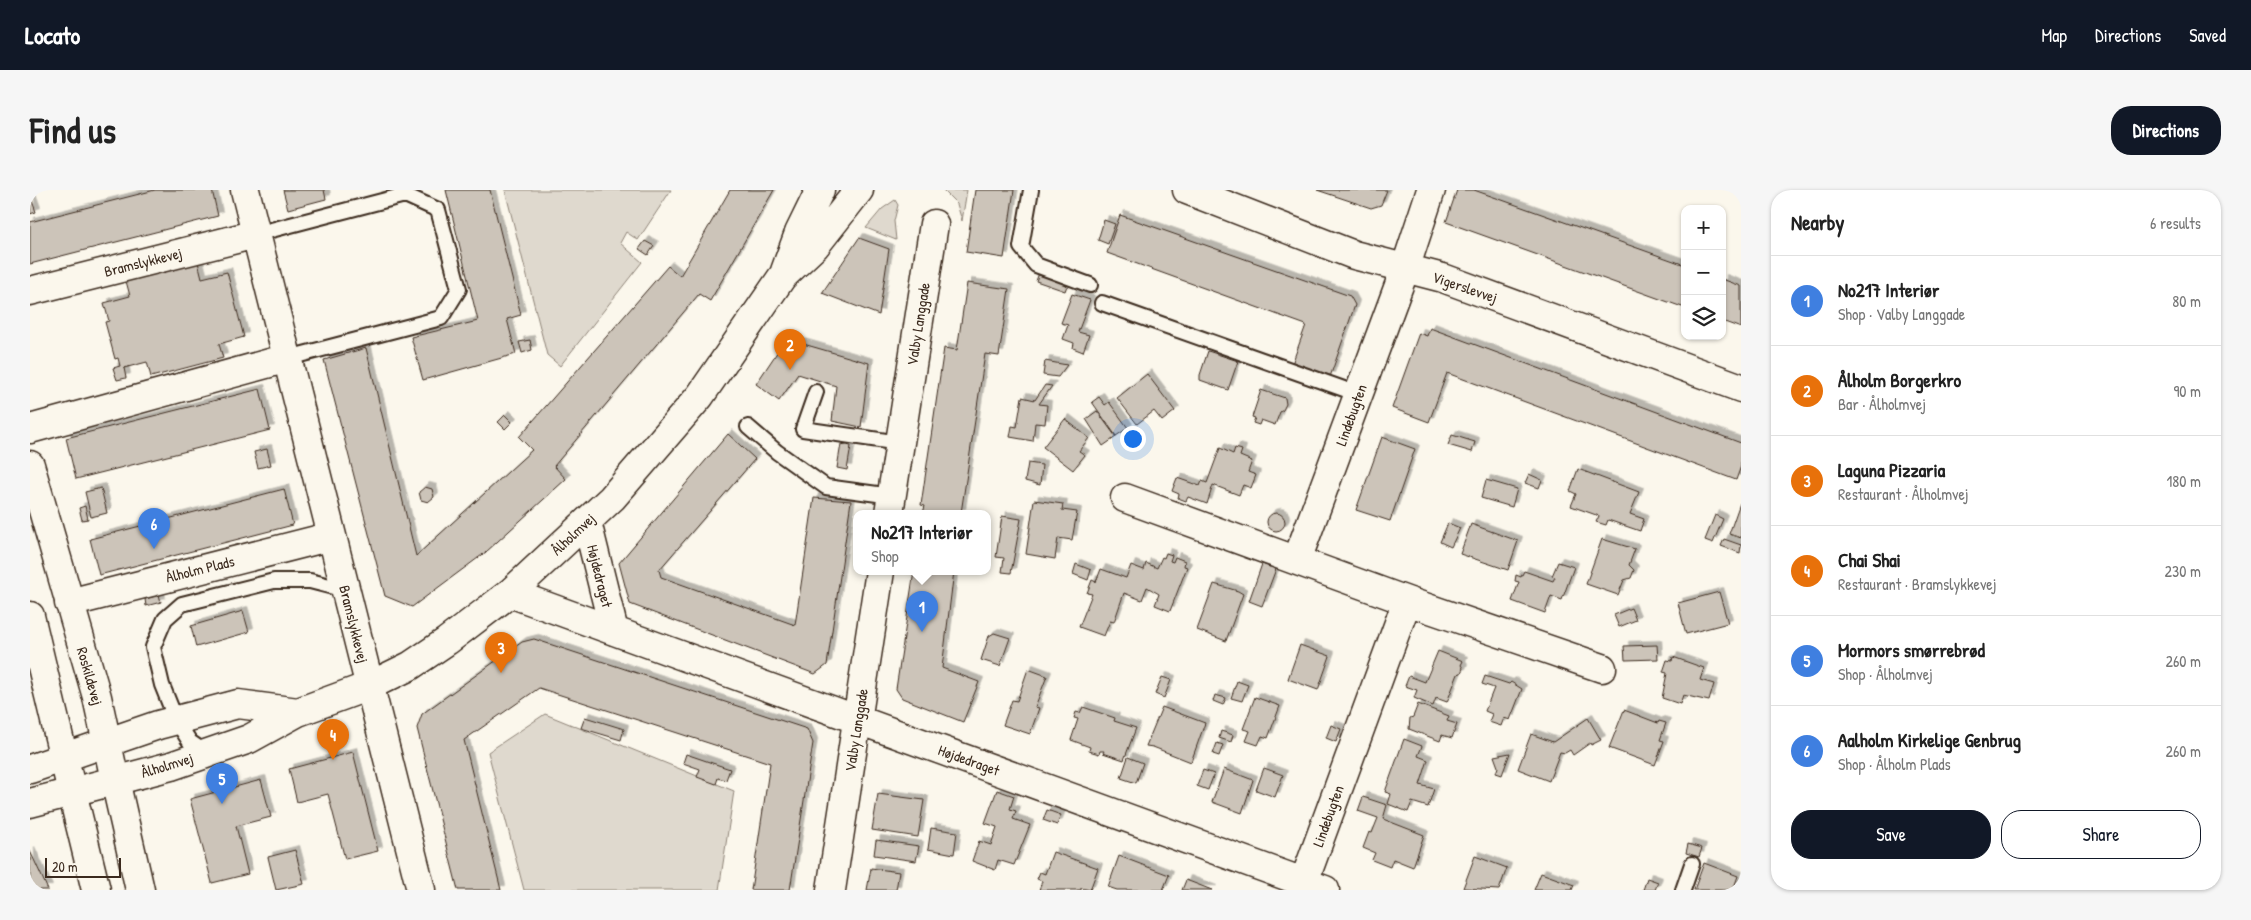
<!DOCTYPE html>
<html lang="en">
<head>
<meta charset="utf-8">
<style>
  body { margin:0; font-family:"Patrick Hand",sans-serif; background:#f6f6f6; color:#222 }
  .controls { position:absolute; right:15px; top:15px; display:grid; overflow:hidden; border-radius:10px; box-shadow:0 1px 4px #0004 }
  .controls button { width:45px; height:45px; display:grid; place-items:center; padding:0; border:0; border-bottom:1px solid #e0e0e0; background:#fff; color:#222; font:25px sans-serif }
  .scale { position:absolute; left:15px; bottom:12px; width:76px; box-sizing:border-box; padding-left:5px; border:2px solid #3b2a1e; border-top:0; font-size:14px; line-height:18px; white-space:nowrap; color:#3b2a1e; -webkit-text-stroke:4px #fbf7ec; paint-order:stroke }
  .you { position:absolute; left:1102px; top:248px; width:18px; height:18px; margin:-12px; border:4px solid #fff; border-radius:50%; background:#1a73e8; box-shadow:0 0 0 8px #1a73e833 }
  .badge { display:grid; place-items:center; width:32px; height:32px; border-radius:50%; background:#111827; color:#fff; font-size:16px; font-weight:700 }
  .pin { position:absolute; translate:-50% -41px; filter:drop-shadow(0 1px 2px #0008) }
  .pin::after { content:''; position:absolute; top:26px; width:18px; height:15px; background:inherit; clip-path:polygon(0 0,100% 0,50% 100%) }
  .popup { position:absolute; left:823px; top:320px; width:138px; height:65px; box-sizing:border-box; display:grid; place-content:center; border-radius:10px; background:#fff; filter:drop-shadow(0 1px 4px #0005); font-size:16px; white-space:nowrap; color:#767676 }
  .popup b { font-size:19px; color:#222 }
  .popup::after { content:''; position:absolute; left:50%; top:100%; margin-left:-10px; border:10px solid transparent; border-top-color:#fff }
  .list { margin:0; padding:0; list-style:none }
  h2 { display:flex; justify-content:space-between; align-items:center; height:65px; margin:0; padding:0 20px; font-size:21px }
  h2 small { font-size:16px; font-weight:400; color:#767676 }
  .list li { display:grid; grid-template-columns:32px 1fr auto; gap:15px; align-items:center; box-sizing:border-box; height:90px; padding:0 20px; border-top:1px solid #e0e0e0 }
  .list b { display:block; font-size:19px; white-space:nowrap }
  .list p { margin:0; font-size:16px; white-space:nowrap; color:#767676 }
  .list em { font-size:16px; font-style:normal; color:#767676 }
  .actions { display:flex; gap:10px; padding:15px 20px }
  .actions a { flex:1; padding:11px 0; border:1px solid #111827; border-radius:20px; text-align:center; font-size:18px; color:#111827 }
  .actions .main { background:#111827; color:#fff }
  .icon { flex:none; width:28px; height:28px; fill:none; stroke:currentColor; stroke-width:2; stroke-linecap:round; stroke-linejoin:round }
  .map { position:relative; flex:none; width:1711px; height:700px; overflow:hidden; border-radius:20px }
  header { display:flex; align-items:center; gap:30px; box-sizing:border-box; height:70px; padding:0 25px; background:#111827; color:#fff }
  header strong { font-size:24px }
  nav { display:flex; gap:28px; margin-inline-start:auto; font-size:18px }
  .intro { display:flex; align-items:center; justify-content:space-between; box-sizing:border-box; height:120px; padding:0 30px }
  h1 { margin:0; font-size:35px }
  .button { padding:12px 22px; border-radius:20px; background:#111827; color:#fff; font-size:18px; font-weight:700 }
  main { display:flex; gap:30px; padding:0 30px }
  aside { flex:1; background:#fff; border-radius:20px; box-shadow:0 1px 4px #0004 }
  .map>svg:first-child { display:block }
  .green { fill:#dfd9ce; stroke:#8d8276 }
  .building { fill:#ccc4b9; stroke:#3b2a1e; filter:url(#shadow) }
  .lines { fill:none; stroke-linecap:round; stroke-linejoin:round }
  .service-casing { stroke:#3b2a1e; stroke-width:18 }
  .minor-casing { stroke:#3b2a1e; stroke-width:31 }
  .tertiary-casing { stroke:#3b2a1e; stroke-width:31 }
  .secondary-casing { stroke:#3b2a1e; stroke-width:31 }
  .primary-casing { stroke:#3b2a1e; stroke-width:31 }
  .service { stroke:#fbf7ec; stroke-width:14 }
  .minor { stroke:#fbf7ec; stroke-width:28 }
  .tertiary { stroke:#fbf7ec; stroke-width:28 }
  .secondary { stroke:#fbf7ec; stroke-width:28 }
  .primary { stroke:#fbf7ec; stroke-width:28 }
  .labels { text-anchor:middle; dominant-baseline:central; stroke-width:5; stroke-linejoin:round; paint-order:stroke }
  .street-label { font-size:15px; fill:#3b2a1e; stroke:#fbf7ec }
</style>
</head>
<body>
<header>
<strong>Locato</strong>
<nav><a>Map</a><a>Directions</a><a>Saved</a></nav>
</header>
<div class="intro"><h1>Find us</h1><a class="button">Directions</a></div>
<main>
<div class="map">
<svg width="1711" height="700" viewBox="0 0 1711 700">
  <defs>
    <filter id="shadow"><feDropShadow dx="4.5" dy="-4.5" stdDeviation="0" flood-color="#0004"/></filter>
  </defs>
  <rect width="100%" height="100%" fill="#fbf7ec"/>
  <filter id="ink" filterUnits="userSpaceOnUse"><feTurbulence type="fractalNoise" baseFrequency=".02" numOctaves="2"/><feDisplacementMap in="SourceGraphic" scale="10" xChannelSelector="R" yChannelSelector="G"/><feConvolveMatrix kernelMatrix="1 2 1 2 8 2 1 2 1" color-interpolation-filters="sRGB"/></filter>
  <g filter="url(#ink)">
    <path class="green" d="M475,0H641L608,50L596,42L590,53L612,72L530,176L517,165Z
      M913,0H937L932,31L927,14Z
      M865,10L868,15L864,31L866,50L836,38L852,19Z
      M515,524L704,601L689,700H494L458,562Z"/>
    <path class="building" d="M125,0H182L188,26L0,74V32Z
      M253,0H294L296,9L258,19Z
      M416,0H460L491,125L477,129L486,164L393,190L381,147L448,131Z
      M700,0H744L680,111L669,104L524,276L536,289L456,362L382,417L355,406L294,170L336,158L386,366L502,260L489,247L638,76L650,86Z
      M945,0H984L974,68L936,62Z
      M1287,0H1357L1351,15L1341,18Z
      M1427,0H1444L1655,75V118L1416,32Z
      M0,5L6,22L0,24Z
      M1090,25L1320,106L1325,115L1300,187L1262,174L1276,135L1077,63Z
      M1074,30L1085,34L1078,54L1068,50Z
      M829,48L859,59L849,125L792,103Z
      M615,51L624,56L618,65L609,59Z
      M168,72L172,88L197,82L214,147L189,154L193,168L121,187L117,172L94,178L96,188L87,190L83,178L90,176L88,168L85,169L75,132L79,131L74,113L100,106L96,91Z
      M1009,83L1038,93L1035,101L1006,91Z
      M1692,89L1711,96V138L1692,131Z
      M937,93L979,99L969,166L955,164L931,323H893L895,316L891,315L914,158L927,160Z
      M1042,104L1060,110L1048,142L1059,145L1053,162L1043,158L1044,153L1033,149L1038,135L1031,133Z
      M1400,138L1711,253V276L1706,290L1417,183L1399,232L1362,218L1389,143L1397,146Z
      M756,149L839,173L831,237L802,231L806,196L768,184L749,211L726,194Z
      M500,150L502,160L492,163L489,152Z
      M1178,161L1208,171L1198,200L1170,190V185Z
      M1015,171L1037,175L1028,187L1013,185Z
      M1117,184L1145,221L1132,231L1124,221L1107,234L1087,208Z
      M1015,195L1022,196L1009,214L1017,215L1015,234L1005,233L1003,251L980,247L982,236L987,237L992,207L1005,210Z
      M230,199L240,240L46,289L36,248Z
      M1231,200L1255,208L1256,214L1253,220L1250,222L1245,235L1231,230L1229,235L1223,233L1225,228L1222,227Z
      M1069,207L1075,215L1079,212L1098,238L1086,246L1062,212Z
      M1067,221L1086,247L1073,256L1056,229Z
      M475,225L482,232L475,239L468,232Z
      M1035,229L1059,248L1049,261L1055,265L1043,280L1013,257Z
      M698,244L725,269L629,380L631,387L765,435L784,308L821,311L797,475L785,484L600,414L589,373Z
      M1422,245L1445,252L1442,262L1418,255Z
      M1352,247L1385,259L1360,331L1326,320Z
      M811,254L821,256L817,280L807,278Z
      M1190,258L1203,264L1205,258L1212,260L1210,266L1222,271L1218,282L1226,285L1221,298L1213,295L1209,305L1183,295L1177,314L1158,307L1156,311L1148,308L1149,304L1142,301L1147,288L1170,296L1172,291L1177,293Z
      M237,259L241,275L228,278L224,262Z
      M998,273L1012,275L1010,295L995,291Z
      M1548,279L1609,302L1600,324L1614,329L1610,341L1578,330L1576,335L1566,332L1569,326L1541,316L1546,304L1540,301Z
      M1499,284L1512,290L1509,298L1495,293Z
      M1456,290L1487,299L1482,317L1451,308Z
      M395,297L402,299L404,307L398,312L391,310L389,302Z
      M71,298L77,323L61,327L55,302Z
      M254,299L263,335L69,385L60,349Z
      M1004,310L1033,314L1032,320L1047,322L1042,350L1028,348L1025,369L996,364Z
      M1710,313H1711V348L1699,344Z
      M55,316L58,329L52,330L49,318Z
      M1237 332a9 9 0 1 1 18 0a9 9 0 1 1-18 0Z
      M1685,325L1693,329L1683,353L1675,350Z
      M972,326L991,329L981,383L972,382L974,368L966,367Z
      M1418,333L1430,338L1421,357L1410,352Z
      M1441,334L1488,351L1478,380L1430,364Z
      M1572,349L1605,359L1599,375L1604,380L1601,388L1594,390L1588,405L1556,394Z
      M1694,349L1711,355L1710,363L1691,356Z
      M1136,363L1142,365L1140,371L1143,372L1145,367L1155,371L1154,376L1157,377L1140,421L1125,415L1129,404L1117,397L1112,410L1094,403L1084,432L1080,431L1074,446L1049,437L1062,404L1057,403L1062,390L1066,392L1071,379L1096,388L1101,375L1114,380L1116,373L1127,378L1132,367L1134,368Z
      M1528,372L1544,377L1532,410L1521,406L1515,423L1482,411L1489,392L1485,391L1486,385L1491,387L1494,381L1523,391L1525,387L1522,386Z
      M1046,374L1061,380L1058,390L1043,384Z
      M1232,374L1246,379L1232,416L1219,411Z
      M884,381H924L912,478L949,492L933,532L872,508L866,499Z
      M1184,394L1208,401L1213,404L1196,451L1167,440Z
      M1689,402L1698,433L1656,444L1648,413Z
      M129,405L131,412L116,416L115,409Z
      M1601,418L1606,430L1589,437L1584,425Z
      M213,421L219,442L166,457L161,436Z
      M964,443L980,448L970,476L951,470L959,446Z
      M504,449L777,539L783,553L760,700H721L740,573L509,498L434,550L471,700H428L387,538L392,524L492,452Z
      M1270,455L1300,466L1288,500L1258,489Z
      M1627,455L1628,469L1595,470L1594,456Z
      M1408,461L1433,471L1431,475L1433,478L1431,483L1428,484L1417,512L1406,508L1403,516L1384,508L1387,500L1375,496L1379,486L1395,492Z
      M1643,467L1674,478L1670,490L1684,494L1679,511L1653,505L1650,514L1632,508L1637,483L1633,482L1637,470L1642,471Z
      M998,479L1017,486L1005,517L1009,518L1000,544L973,535L982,510L987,511Z
      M1455,486L1479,494L1481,492L1492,499L1480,530L1474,528L1471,536L1459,532L1462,524L1455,521L1464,498L1452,494Z
      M1132,487L1141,490L1134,508L1125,504Z
      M1207,491L1218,495L1212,511L1201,508Z
      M1185,505L1196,508L1193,515L1183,511Z
      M1225,507L1250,516L1238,548L1232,546L1228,555L1216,551L1220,541L1213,539Z
      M1388,514L1419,526L1417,531L1427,534L1422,548L1412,545L1410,551L1379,539L1380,528L1383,527Z
      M1053,517L1085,528L1084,531L1106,538L1094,570L1073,563L1074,561H1070L1069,564L1059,561L1060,557L1041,550L1048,529L1044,528L1046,522L1050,523Z
      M1132,517L1175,533L1161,572L1123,557L1116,556Z
      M1594,520L1628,533L1629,531L1636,533L1630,550L1634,551L1625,575L1579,558Z
      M555,527L594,539L591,550L551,538Z
      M1558,528L1571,550L1561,555L1560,553L1543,565L1540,560L1535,563L1530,562L1519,591L1488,579L1501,544L1523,552Z
      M1301,535L1311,539L1306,552L1296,548Z
      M1191,541L1203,545L1201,552L1189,548Z
      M1374,549L1392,556L1388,566L1398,570L1390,595L1404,599L1398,617L1382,612L1378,622L1358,614L1361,604L1355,602Z
      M1187,553L1193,555L1189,566L1183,564Z
      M323,562L348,661L315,669L298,604L267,612L259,579Z
      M1480,563L1472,585L1466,583L1468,577L1464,566Z
      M656,564L700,579L696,590L688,588L686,594L667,587L670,579L653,573Z
      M1098,567L1113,573L1106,593L1091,588Z
      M1234,578L1253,585L1245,607L1226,600Z
      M1194,579L1223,590L1212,623L1182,612Z
      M1173,580L1184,584L1178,600L1167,596Z
      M231,590L241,627L206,636L218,684L182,693L160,609Z
      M967,600L984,606L980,619L986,621L983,629L1000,635L984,675L968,670L965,680L942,671L949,651L961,655L967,637L955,633Z
      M848,604L894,610L888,647L842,640Z
      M1333,607L1357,615L1353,629L1394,645L1383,677L1363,669L1360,677L1342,670L1345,663L1333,658L1339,642L1342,643L1348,628L1328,621Z
      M1017,620L1031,625L1027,635L1013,630Z
      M901,638L927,642L924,664L898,659Z
      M846,650L889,656L886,671L844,665Z
      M1658,654L1672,658L1669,667L1656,663Z
      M265,660L274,694L246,700L238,667Z
      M0,661L18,700H0Z
      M1023,662L1068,678L1060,700L1051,698V700H1009L1012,691L1007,689L1010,682L1015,684Z
      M1089,666L1139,685L1133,700H1087L1078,697Z
      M1445,666L1477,678L1469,700L1433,698Z
      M1674,673L1708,686L1703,700H1664Z
      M841,678L869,682L866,700H837Z
      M1511,683L1544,695L1542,700H1504Z
      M1617,688L1628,692L1625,700H1613Z
      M1156,690L1182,700H1152Z"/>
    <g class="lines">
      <g class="service-casing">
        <path id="service" d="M1001,0L991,57L1006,75L1060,95
          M226,44L375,5L408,20L429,99L411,128L258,168
          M1072,113L1328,204
          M786,202L773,239L870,253
          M718,237L747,262L796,297L862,306
          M176,563L160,552L146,530L132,495L123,457L135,429L152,414L244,391H280L315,400
          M1653,700L1662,674"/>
      </g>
      <g class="minor-casing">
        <path id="minor" d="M215,0L391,700
          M0,101L226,44
          M0,239L258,168
          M1095,308L1377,411L1572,478
          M859,323L904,34
          M557,332L584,441
          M1267,370L1375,79L1401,0
          M480,403L1295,700
          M39,413L302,346
          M801,700L850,381
          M1271,700L1377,411"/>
      </g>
      <g class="tertiary-casing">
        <path id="tertiary" d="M0,275L67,507L85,590
          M0,426L42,602"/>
      </g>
      <g class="secondary-casing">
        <path id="secondary" d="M85,590L110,700
          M42,602L66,700"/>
      </g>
      <g class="primary-casing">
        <path id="primary" d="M1157,0L1324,65L1413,88L1711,198
          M755,81L769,43L790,0
          M0,579L128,535L208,514L268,522
          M0,613L141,576L219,549L268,522L339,496L380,476L417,451L480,403L582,308L670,206L752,87L785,56L829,0"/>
      </g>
      <use href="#service" class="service"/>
      <use href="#minor" class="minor"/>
      <use href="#tertiary" class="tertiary"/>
      <use href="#secondary" class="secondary"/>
      <use href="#primary" class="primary"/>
    </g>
  </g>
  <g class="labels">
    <g class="street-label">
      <text transform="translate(113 72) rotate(-14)">Bramslykkevej</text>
      <text transform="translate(1435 97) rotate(19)">Vigerslevvej</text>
      <text transform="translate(888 134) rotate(-81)">Valby Langgade</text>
      <text transform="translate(1321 225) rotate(-70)">Lindebugten</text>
      <text transform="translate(543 344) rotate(-43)">Ålholmvej</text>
      <text transform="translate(170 379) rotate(-14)">Ålholm Plads</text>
      <text transform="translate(570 386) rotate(76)">Højdedraget</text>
      <text transform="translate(324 434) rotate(76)">Bramslykkevej</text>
      <text transform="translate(60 486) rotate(74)">Roskildevej</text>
      <text transform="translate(826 540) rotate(-81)">Valby Langgade</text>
      <text transform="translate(939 570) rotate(20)">Højdedraget</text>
      <text transform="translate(137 575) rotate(-17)">Ålholmvej</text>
      <text transform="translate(1298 626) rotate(-70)">Lindebugten</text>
    </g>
  </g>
</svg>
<div class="controls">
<button>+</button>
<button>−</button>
<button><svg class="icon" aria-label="layers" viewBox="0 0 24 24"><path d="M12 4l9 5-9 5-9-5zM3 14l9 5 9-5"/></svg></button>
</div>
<div class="scale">20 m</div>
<div class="you"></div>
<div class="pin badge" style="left:892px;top:442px;background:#3f7fe0">1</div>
<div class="popup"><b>No217 Interiør</b>Shop</div>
<div class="pin badge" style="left:760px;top:180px;background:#e8710a">2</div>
<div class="pin badge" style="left:471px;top:483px;background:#e8710a">3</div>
<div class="pin badge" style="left:303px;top:570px;background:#e8710a">4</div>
<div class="pin badge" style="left:192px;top:614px;background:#3f7fe0">5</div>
<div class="pin badge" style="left:124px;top:359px;background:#3f7fe0">6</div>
</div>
<aside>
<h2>Nearby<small>6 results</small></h2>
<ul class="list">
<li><span class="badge" style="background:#3f7fe0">1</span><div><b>No217 Interiør</b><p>Shop · Valby Langgade</p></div><em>80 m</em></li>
<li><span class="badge" style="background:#e8710a">2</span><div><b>Ålholm Borgerkro</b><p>Bar · Ålholmvej</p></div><em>90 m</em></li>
<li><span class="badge" style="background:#e8710a">3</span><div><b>Laguna Pizzaria</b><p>Restaurant · Ålholmvej</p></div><em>180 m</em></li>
<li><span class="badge" style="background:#e8710a">4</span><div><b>Chai Shai</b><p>Restaurant · Bramslykkevej</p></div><em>230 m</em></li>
<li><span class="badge" style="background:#3f7fe0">5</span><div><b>Mormors smørrebrød</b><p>Shop · Ålholmvej</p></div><em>260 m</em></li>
<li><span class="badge" style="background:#3f7fe0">6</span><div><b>Aalholm Kirkelige Genbrug</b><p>Shop · Ålholm Plads</p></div><em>260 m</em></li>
</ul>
<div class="actions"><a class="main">Save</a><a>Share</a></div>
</aside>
</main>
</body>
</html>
